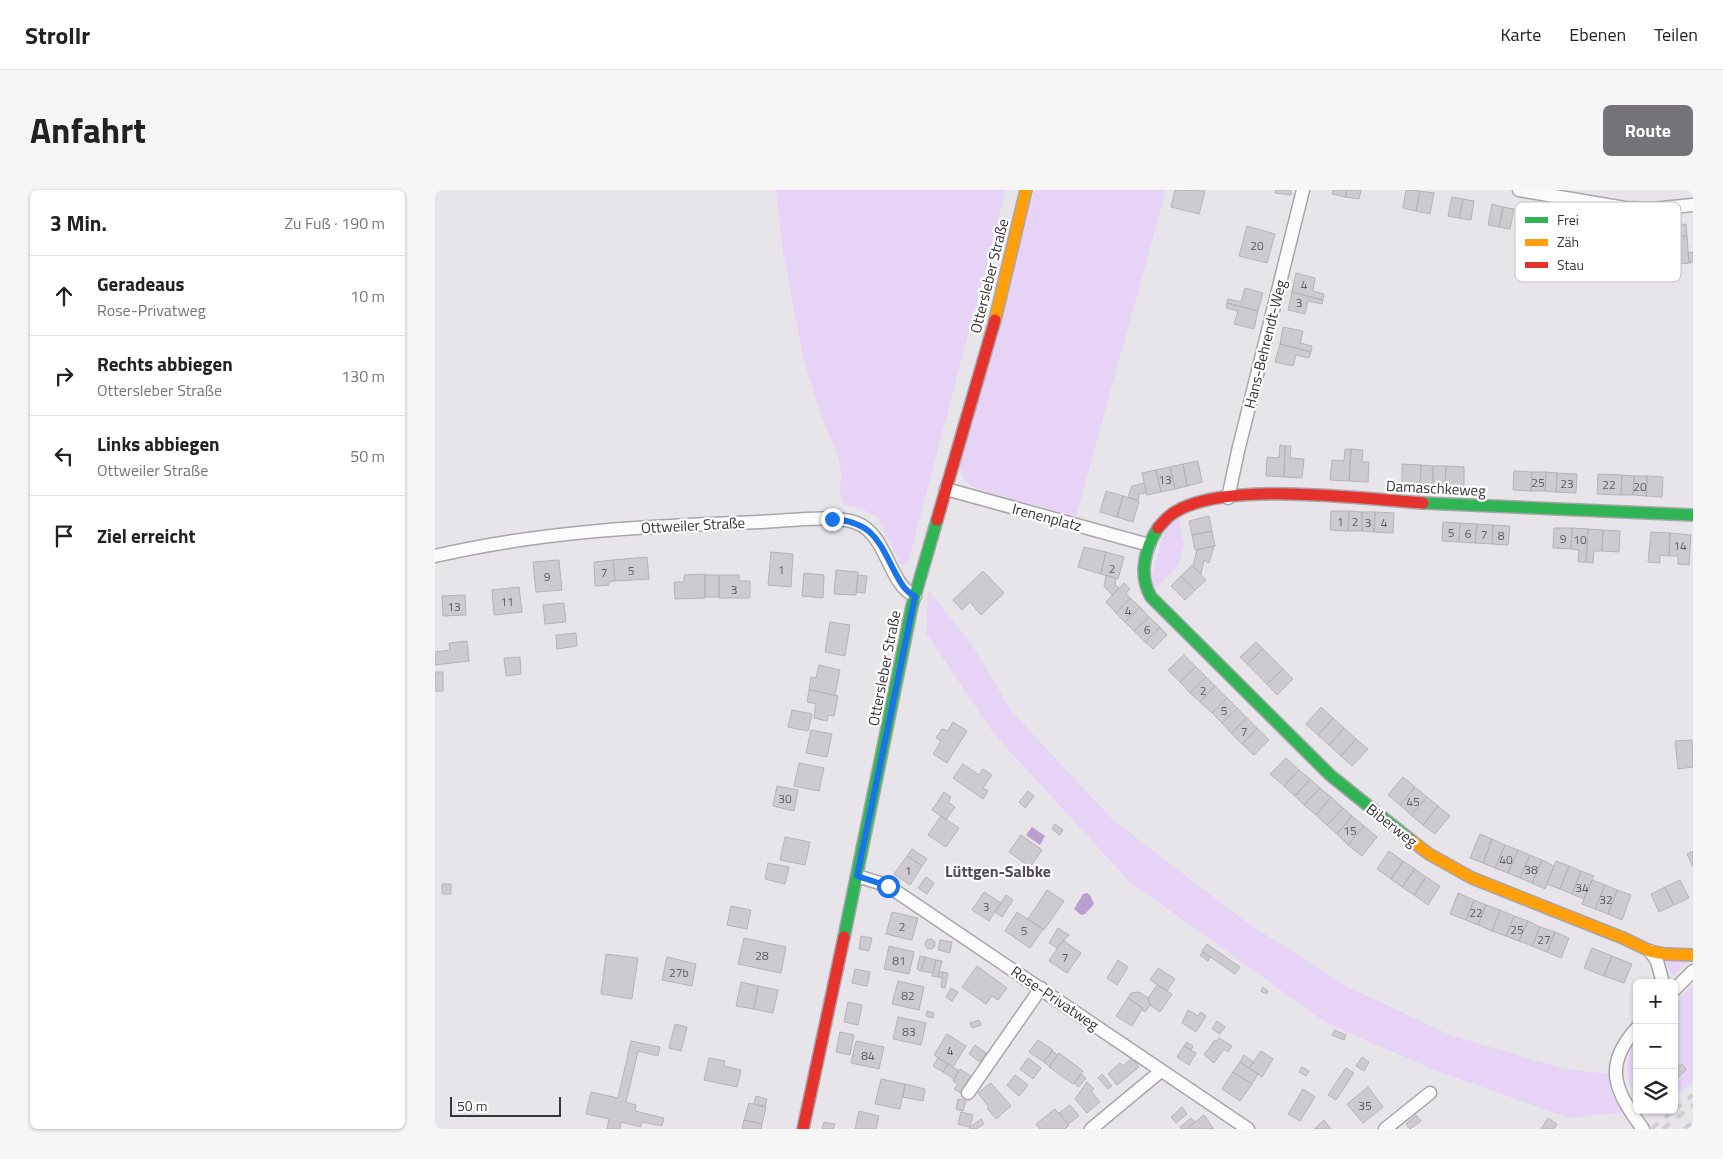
<!DOCTYPE html>
<html lang="de">
<head>
<meta charset="utf-8">
<style>
  body { margin:0; font-family:"Titillium Web",sans-serif; background:#f6f6f6; color:#222 }
  .controls { position:absolute; right:15px; bottom:15px; display:grid; overflow:hidden; border-radius:8px; box-shadow:0 1px 4px #0004 }
  .controls button { width:45px; height:45px; display:grid; place-items:center; padding:0; border:0; border-bottom:1px solid #e0e0e0; background:#fff; color:#222; font:25px sans-serif }
  .scale { position:absolute; left:15px; bottom:12px; width:111px; box-sizing:border-box; padding-left:5px; border:2px solid #37343a; border-top:0; font-size:14px; line-height:18px; white-space:nowrap; color:#37343a; -webkit-text-stroke:4px #fff; paint-order:stroke }
  .stop { position:absolute; width:15px; height:15px; margin:-11px; border:4px solid #1a73e8; border-radius:50%; background:#fff }
  .stop.end { background:#1a73e8; border-color:#fff; box-shadow:0 1px 5px #0008 }
  .list { margin:0; padding:0; list-style:none }
  h2 { display:flex; justify-content:space-between; align-items:center; height:65px; margin:0; padding:0 20px; font-size:21px }
  h2 small { font-size:16px; font-weight:400; color:#767676 }
  .list li { display:grid; grid-template-columns:32px 1fr auto; gap:15px; align-items:center; box-sizing:border-box; height:80px; padding:0 20px; border-top:1px solid #e0e0e0 }
  .list b { display:block; font-size:19px; white-space:nowrap }
  .list p { margin:0; font-size:16px; white-space:nowrap; color:#767676 }
  .list em { font-size:16px; font-style:normal; color:#767676 }
  .icon { flex:none; width:28px; height:28px; fill:none; stroke:currentColor; stroke-width:2; stroke-linecap:round; stroke-linejoin:round }
  .map { position:relative; flex:none; width:1258px; height:939px; overflow:hidden; border-radius:8px }
  header { display:flex; align-items:center; gap:30px; box-sizing:border-box; height:70px; padding:0 25px; background:#fff; border-bottom:1px solid #e0e0e0 }
  header strong { font-size:24px }
  nav { display:flex; gap:28px; margin-inline-start:auto; font-size:18px }
  .intro { display:flex; align-items:center; justify-content:space-between; box-sizing:border-box; height:120px; padding:0 30px }
  h1 { margin:0; font-size:35px }
  .button { padding:12px 22px; border-radius:8px; background:#757278; color:#fff; font-size:18px; font-weight:700 }
  main { display:flex; gap:30px; padding:0 30px }
  aside { flex:1; background:#fff; border-radius:8px; box-shadow:0 1px 4px #0004 }
  .map>svg:first-child { display:block }
  .green { fill:#e6d3f5 }
  .water { fill:#b99ece }
  .building { fill:#cecbd0; stroke:#b6b2b8 }
  .lines { fill:none; stroke-linecap:round; stroke-linejoin:round }
  .street-casing { stroke:#a8a5ab; stroke-width:15 }
  .fast-casing { stroke:#a8a5ab; stroke-width:14 }
  .slow-casing { stroke:#a8a5ab; stroke-width:14 }
  .jam-casing { stroke:#a8a5ab; stroke-width:14 }
  .street { stroke:#fbfbfc; stroke-width:12 }
  .fast { stroke:#30b455; stroke-width:11 }
  .slow { stroke:#ff9f0a; stroke-width:11 }
  .jam { stroke:#e5322d; stroke-width:11 }
  .rail { stroke:#ceced0; stroke-width:4; stroke-dasharray:9 9; stroke-linecap:butt }
  .route { stroke:#1a73e8; stroke-width:6 }
  .labels { text-anchor:middle; dominant-baseline:central; stroke-width:4.5; stroke-linejoin:round; paint-order:stroke }
  .number-label { font-size:12px; fill:#5f5c62 }
  .street-label { font-size:15px; fill:#37343a; stroke:#fff }
  .neighbourhood-label { font-size:16px; font-weight:bold; fill:#534c58; stroke:#fff }
  .key { fill:#fff; stroke:#c3c2c4; stroke-width:1 }
  .key-label { font-size:14px; fill:#37343a }
</style>
</head>
<body>
<header>
<strong>Strollr</strong>
<nav><a>Karte</a><a>Ebenen</a><a>Teilen</a></nav>
</header>
<div class="intro"><h1>Anfahrt</h1><a class="button">Route</a></div>
<main>
<aside>
<h2>3 Min.<small>Zu Fuß · 190 m</small></h2>
<ul class="list">
<li><svg class="icon" aria-label="ahead" viewBox="0 0 24 24"><path d="M12 20V5M6 11l6-6 6 6"/></svg><div><b>Geradeaus</b><p>Rose-Privatweg</p></div><em>10 m</em></li>
<li><svg class="icon" aria-label="right" viewBox="0 0 24 24"><path d="M7 20v-9h11M14 6l5 5-5 5"/></svg><div><b>Rechts abbiegen</b><p>Ottersleber Straße</p></div><em>130 m</em></li>
<li><svg class="icon" aria-label="left" viewBox="0 0 24 24"><path d="M17 20v-9H6M10 6l-5 5 5 5"/></svg><div><b>Links abbiegen</b><p>Ottweiler Straße</p></div><em>50 m</em></li>
<li><svg class="icon" aria-label="arrive" viewBox="0 0 24 24"><path d="M6 21V4h12l-3 4 3 4H6"/></svg><div><b>Ziel erreicht</b></div></li>
</ul>
</aside>
<div class="map">
<svg width="1258" height="939" viewBox="0 0 1258 939">
  <rect width="100%" height="100%" fill="#e7e4ea"/>
  <path class="green" d="M341,0H571L473,373L466,375L442,327L427,319L409,315L404,299L407,288L404,269L384,219L368,167L348,61Z
    M599,0H731L641,326L544,300C533,295 526,289 525,276Z
    M743,327L749,354L743,376L719,399L717,386L726,352L731,339Z
    M493,400L537,455L577,522L678,630L811,732L911,796L1015,845L1129,879L1174,884L1175,901L1188,922L1135,928L999,880L890,832L694,691L559,544L491,443Z
    M1256,769L1238,786L1229,771Z
    M1258,796V892L1239,907V814Z
    M1202,851V910C1191,891 1187,869 1202,851Z"/>
  <path class="water" d="M597,637L610,646L605,655L591,645Z
    M652,703L655,705L659,714L650,724L646,725L639,719L648,704Z"/>
  <path class="building" d="M740,0L770,1L764,24L736,17Z
    M841,0H856V5L840,3Z
    M898,0H912L910,7L897,4Z
    M912,0H926L924,9L910,7Z
    M971,0L985,1L981,21L968,18Z
    M985,1L999,3L995,24L981,21Z
    M1017,7L1028,9L1024,28L1013,26Z
    M1028,9L1039,11L1036,30L1024,28Z
    M1057,14L1068,17L1064,37L1053,35Z
    M1068,17L1079,19L1075,39L1064,37Z
    M1251,34L1252,46L1232,48L1231,36Z
    M812,36L840,44L832,73L804,66Z
    M1252,46L1254,73L1245,74L1244,61L1233,62L1232,48Z
    M1258,62V72L1254,73L1253,63Z
    M861,83L880,88L878,101L889,104L888,110L857,102Z
    M810,98L828,103L823,121L792,113L793,109L806,112Z
    M857,102L888,110L887,114L873,111L870,124L853,120Z
    M792,113L823,121L819,139L799,134L803,121L791,118Z
    M848,137L868,141L865,153L877,156L876,162L845,154Z
    M845,154L876,162L874,168L861,165L858,176L840,172Z
    M845,255L850,256L849,287L831,286L832,267L844,268Z
    M850,256H856L855,268L869,269L867,288L849,287Z
    M910,259H916L914,291L895,290L897,270L909,271Z
    M916,259L928,260L927,272H934L933,292L914,291Z
    M763,271L767,292L752,296L748,274Z
    M748,274L752,296L740,299L735,277Z
    M967,274L986,275L985,294L967,293Z
    M986,275L998,276V294H985Z
    M998,276H1011L1010,295L998,294Z
    M1011,276L1029,277V296L1010,295Z
    M735,277L740,299L726,302L721,280Z
    M721,280L726,302L712,305L707,283Z
    M1079,281L1097,282L1096,301L1078,300Z
    M1097,282H1111L1110,301H1096Z
    M1111,282L1122,283L1121,302L1110,301Z
    M1122,283L1142,284L1141,303L1121,302Z
    M1163,284L1187,285L1186,305L1162,304Z
    M1187,285L1199,286L1198,305H1186Z
    M1199,286H1212L1211,306L1198,305Z
    M1212,286L1228,287L1227,307L1211,306Z
    M709,293L711,303L704,304L703,310L693,307L697,296Z
    M671,301L688,306L682,327L665,322Z
    M688,306L704,311L698,332L682,327Z
    M896,321H914L913,341L895,340Z
    M914,321L927,322V341H913Z
    M927,322H940L939,342L927,341Z
    M940,322L959,323L958,343L939,342Z
    M774,326L777,341L757,345L754,331Z
    M1008,332L1025,333L1024,352L1007,351Z
    M1025,333L1042,334L1040,353L1024,352Z
    M1042,334L1058,335L1057,354L1040,353Z
    M1058,335L1075,336L1073,355L1057,354Z
    M1119,338H1137L1136,359L1118,358Z
    M1137,338L1153,339L1151,372H1143L1144,360L1136,359Z
    M1153,339L1168,340L1167,361H1159L1158,373L1151,372Z
    M1168,340L1185,341L1184,362L1167,361Z
    M777,341L780,356L760,360L757,345Z
    M1216,342L1235,343L1234,366L1225,365V373L1213,372Z
    M1235,343L1256,345L1254,375L1243,374V366H1234Z
    M779,356L774,373L769,370L766,384L758,376L762,360Z
    M649,357L671,362L666,384L643,377Z
    M336,362L358,364L356,397L333,395Z
    M671,362L689,367L683,389L666,384Z
    M212,367L214,389L180,391L178,370Z
    M124,370L127,400L101,402L98,372Z
    M178,370L180,391L174,392V395L160,396L159,372Z
    M757,375L771,390L760,400L746,386Z
    M401,380L423,382L421,405L399,404Z
    M548,381L569,403L546,425L535,412L527,420L518,410Z
    M369,383L389,385L388,408L367,406Z
    M270,384V408L240,409L239,392H249V385Z
    M270,385H284V407H270Z
    M284,385H304V391H315V408H284Z
    M423,385L432,386L430,403L421,402Z
    M671,385L681,388L680,394L684,398L677,405L669,396Z
    M746,386L760,400L750,410L736,396Z
    M689,393L695,399L691,403L695,408L681,423L671,412Z
    M84,397L87,422L59,425L57,400Z
    M30,405L31,425L8,426L7,406Z
    M695,408L705,417L690,432L681,423Z
    M129,413L131,432L110,434L108,415Z
    M705,417L714,427L699,441L690,432Z
    M714,427L725,437L710,452L699,441Z
    M395,432L415,435L410,466L390,462Z
    M725,437L732,445L718,459L710,452Z
    M141,443L142,456L122,459L121,445Z
    M32,451L34,471L0,475V462L15,460L14,453Z
    M821,452L828,459L812,474L805,467Z
    M828,459L848,479L832,494L812,474Z
    M749,465L761,477L745,492L733,480Z
    M85,467L86,484L71,486L69,468Z
    M384,475L405,480L400,505L374,500L376,487L381,488Z
    M761,477L771,487L755,503L745,492Z
    M848,479L858,489L842,505L832,494Z
    M0,482H8V501H0Z
    M771,487L780,496L765,512L755,503Z
    M780,496L792,508L777,523L765,512Z
    M374,500L403,506L399,526L393,525L392,531L379,528L381,514L372,512Z
    M792,508L802,518L787,533L777,523Z
    M886,517L898,528L883,545L871,534Z
    M802,518L812,528L796,543L787,533Z
    M357,520L377,524L373,541L353,537Z
    M812,528L822,538L807,554L796,543Z
    M898,528L909,538L894,555L883,545Z
    M518,532L532,541L512,573L498,564L506,551L501,548L507,539L513,541Z
    M822,538L834,550L819,565L807,554Z
    M909,538L921,549L906,566L894,555Z
    M376,540L397,544L392,567L371,563Z
    M921,549L933,559L917,576L906,566Z
    M1257,550L1258,577L1243,579L1240,551Z
    M851,568L864,580L849,596L835,584Z
    M364,573L389,578L384,601L359,596Z
    M528,574L544,585L548,579L557,585L548,598L553,601L548,609L518,588Z
    M864,580L875,589L860,606L849,596Z
    M968,587L980,597L965,615L953,605Z
    M875,589L885,598L869,615L860,606Z
    M342,596L363,600L359,621L338,616Z
    M980,597L992,607L976,625L965,615Z
    M885,598L896,607L881,625L869,615Z
    M593,601L599,606L590,618L584,612Z
    M509,602L516,607L513,612L520,617L511,630L497,620Z
    M896,607L908,618L892,635L881,625Z
    M992,607L1003,616L988,635L976,625Z
    M1003,616L1015,626L1000,644L988,635Z
    M908,618L917,626L902,644L892,635Z
    M506,626L524,638L511,657L493,645Z
    M917,626L929,636L913,655L902,644Z
    M620,634L628,640L625,645L617,639Z
    M929,636L942,647L927,666L913,655Z
    M1045,644L1057,649L1048,673L1035,668Z
    M586,645L607,660L595,677L574,662Z
    M350,647L375,652L370,675L345,670Z
    M1057,649L1070,655L1060,678L1048,673Z
    M1070,655L1083,660L1073,683L1060,678Z
    M477,659L492,669L487,676L472,666Z
    M1083,660L1095,665L1085,688L1073,683Z
    M954,661L968,671L956,689L942,679Z
    M1258,661V677L1252,664Z
    M1095,665L1107,670L1097,693L1085,688Z
    M472,666L487,676L475,695L459,684Z
    M1107,670L1119,676L1110,699L1097,693Z
    M968,671L980,679L967,697L956,689Z
    M1121,671L1134,676L1125,699L1112,694Z
    M333,673L354,677L350,694L330,689Z
    M1134,676L1146,681L1137,704L1125,699Z
    M980,679L991,687L979,705L967,697Z
    M1146,681L1159,686L1149,709L1137,704Z
    M491,687L499,693L492,704L483,698Z
    M991,687L1005,696L993,715L979,705Z
    M1157,690L1170,695L1160,719L1147,714Z
    M1245,690L1254,708L1239,715L1230,697Z
    M7,694H16V704H7Z
    M1170,695L1182,700L1173,724L1160,719Z
    M1230,697L1239,715L1224,722L1216,704Z
    M612,700L629,711L609,740L593,729Z
    M1182,700L1196,705L1187,730L1173,724Z
    M549,702L566,713L554,731L537,720Z
    M1023,703L1039,710L1031,730L1015,724Z
    M571,705L578,710L567,727L560,722Z
    M1039,710L1051,715L1043,735L1031,730Z
    M1051,715L1065,720L1057,741L1043,735Z
    M296,716L316,720L312,739L292,735Z
    M1065,720L1079,726L1071,746L1057,741Z
    M457,722L483,728L477,750L451,744Z
    M582,722L608,739L595,758L570,741Z
    M1079,726L1093,731L1084,751L1071,746Z
    M1093,731L1105,737L1097,756L1084,751Z
    M1105,737L1120,742L1112,762L1097,756Z
    M623,738L634,745L622,758L614,753Z
    M1120,742L1134,748L1126,768L1112,762Z
    M426,746L437,748L434,761L424,759Z
    M309,748L351,757L346,783L303,774Z
    M490 754a5 5 0 1 1 10 0a5 5 0 1 1-10 0Z
    M505,750L517,752L515,763L503,760Z
    M628,750L646,763L632,783L614,771Z
    M772,754L805,777L800,784L767,761Z
    M454,756L479,762L474,784L449,779Z
    M1157,758L1177,766L1169,786L1149,778Z
    M768,762L775,767L773,771L765,765Z
    M171,764L203,768L197,809L166,804Z
    M485,766L490,767L486,781L482,779Z
    M1177,766L1197,774L1189,793L1169,786Z
    M232,767L261,774L257,796L227,790Z
    M490,767L501,770L498,783L486,781Z
    M501,770L507,771L503,787L497,786Z
    M683,770L693,777L682,795L672,788Z
    M542,776L572,798L563,810L557,806L551,814L527,797Z
    M723,778L740,789L732,801L715,790Z
    M420,779L435,782L432,796L417,793Z
    M504,781L508,782L507,788L503,787Z
    M508,782L513,783L510,798L506,797Z
    M463,791L489,797L484,820L457,814Z
    M306,792L323,796L319,819L301,816Z
    M722,795L737,804L725,822L715,815L713,808Z
    M323,796L343,800L338,823L319,819Z
    M828,797L833,801L831,804L826,801Z
    M516,798L523,802L517,811L511,807Z
    M704,802L713,808L715,815L710,822L707,820L708,818L693,808L696,803Z
    M693,808L708,818L697,836L681,826Z
    M413,812L427,815L423,835L409,832Z
    M753,820L763,826L766,822L771,826L761,842L747,833Z
    M492,821L499,823L498,828L491,826Z
    M463,827L491,833L486,855L458,849Z
    M544,830L546,835L537,838L535,833Z
    M782,831L790,837L785,844L777,839Z
    M240,834L252,837L246,861L234,858Z
    M900,840L911,845L909,850L897,845Z
    M405,842L419,845L415,865L401,862Z
    M512,844L531,856L518,877L499,865Z
    M784,848L797,856L793,862L789,859L779,873L769,865L779,851H782Z
    M603,850L618,860L609,872L594,862Z
    M196,851L225,857L223,866L203,861L191,912L201,915L200,921L229,928L227,936L207,932L206,937L186,932L185,939H172L174,929L151,924L156,902L183,908Z
    M421,851L449,857L444,879L416,873Z
    M752,852L758,856L756,860L749,856Z
    M540,855L551,863L545,872L534,864Z
    M749,856L761,863L754,875L742,867Z
    M617,861L623,865L614,876L609,872Z
    M826,861L838,869L827,887L814,878Z
    M624,863L648,881L638,894L614,877Z
    M809,865L818,872L814,878L805,872Z
    M927,867L934,872L929,881L921,876Z
    M274,868L290,871L289,876L306,880L302,897L269,890Z
    M503,868L513,874L508,882L498,876Z
    M593,868L606,878L598,889L585,879Z
    M697,868L704,877L682,895L673,884L685,873L688,876Z
    M805,872L823,884L817,894L798,882Z
    M1241,872L1245,876L1247,874L1251,880L1243,887L1239,883V873Z
    M513,874L523,880V882L519,889L508,882Z
    M867,877L874,881L871,886L864,882Z
    M911,878L919,883L901,910L893,905Z
    M525,879L537,887L526,903L519,899L523,894L518,891Z
    M798,882L817,894L805,911L787,899Z
    M646,884L651,888L644,897L639,893Z
    M667,884L677,896L673,899L663,888Z
    M580,885L593,895L584,906L572,895Z
    M446,889L470,894L465,919L440,914Z
    M652,892L659,899L656,901L665,912L652,923L640,909Z
    M556,893L576,916L561,929L552,918L554,917L543,903Z
    M470,894L490,899L488,911L468,907Z
    M933,897L948,917L928,933L912,914Z
    M868,899L880,907L865,931L853,924Z
    M321,906L332,909L330,917L319,914Z
    M523,909L531,911L528,921L521,919Z
    M314,913L331,917L327,934L309,930Z
    M635,915L644,926L633,934L624,923Z
    M747,917L752,924L741,933L736,927Z
    M620,919L634,935L630,939H605L601,934Z
    M424,921L444,926L441,939H420Z
    M526,922L538,925L535,937L523,934Z
    M769,925L779,939H752L760,932Z
    M981,925L986,931L975,939L971,934Z
    M756,928L760,932L752,939H746L745,937Z
    M1113,928L1122,934L1119,939H1106Z
    M546,929L549,934L541,939H536L534,938Z
    M309,930L327,934L326,939H307Z
    M889,930L896,939H879Z
    M389,932L400,934L398,939H387Z"/>
  <g class="lines">
    <g class="street-casing">
      <path id="street" d="M1084,0L1190,18L1217,19L1258,15
        M511,299L714,355
        M793,308L803,261L868,0
        M0,366C107,341 215,336 324,332C352,331 397,324 422,333C453,346 453,394 480,406
        M422,686L451,695L465,704L813,939
        M1215,761L1222,771L1228,793
        M1239,800L1258,781
        M1202,838C1167,876 1180,901 1208,939
        M533,903L606,798
        M656,939L726,881
        M950,939L995,903"/>
    </g>
    <g class="fast-casing">
      <path id="fast" d="M988,313L1258,325
        M723,338C710,358 703,385 716,407L895,585L977,651
        M409,747L477,416L502,330"/>
    </g>
    <g class="slow-casing">
      <path id="slow" d="M560,130L591,0
        M977,651L994,664L1037,688L1188,748L1215,761L1230,764L1258,765"/>
    </g>
    <g class="jam-casing">
      <path id="jam" d="M502,330L560,130
        M723,338C728,332 733,326 740,322C792,290 926,309 988,313
        M368,939L409,747"/>
    </g>
    <use href="#street" class="street"/>
    <use href="#fast" class="fast"/>
    <use href="#slow" class="slow"/>
    <use href="#jam" class="jam"/>
    <path class="rail" d="M1239,920L1258,905
      M1216,939L1239,920
      M1228,939L1258,915
      M1249,939L1258,932"/>
  </g>
  <g class="lines">
    <path class="route" d="M397,329C440,332 444,353 462,386C467,395 471,402 480,406L422,686L453,696"/>
  </g>
  <g class="labels">
    <g class="number-label">
      <text x="822" y="55">20</text>
      <text x="869" y="94">4</text>
      <text x="864" y="112">3</text>
      <text x="730" y="289">13</text>
      <text x="1103" y="292">25</text>
      <text x="1132" y="293">23</text>
      <text x="1174" y="294">22</text>
      <text x="1205" y="296">20</text>
      <text x="905" y="331">1</text>
      <text x="920" y="331">2</text>
      <text x="933" y="332">3</text>
      <text x="949" y="332">4</text>
      <text x="1016" y="342">5</text>
      <text x="1033" y="343">6</text>
      <text x="1049" y="344">7</text>
      <text x="1066" y="345">8</text>
      <text x="1128" y="348">9</text>
      <text x="1145" y="349">10</text>
      <text x="1245" y="355">14</text>
      <text x="677" y="378">2</text>
      <text x="346" y="379">1</text>
      <text x="196" y="380">5</text>
      <text x="169" y="382">7</text>
      <text x="112" y="386">9</text>
      <text x="299" y="399">3</text>
      <text x="72" y="411">11</text>
      <text x="19" y="416">13</text>
      <text x="693" y="420">4</text>
      <text x="712" y="439">6</text>
      <text x="768" y="500">2</text>
      <text x="789" y="520">5</text>
      <text x="809" y="541">7</text>
      <text x="350" y="608">30</text>
      <text x="978" y="611">45</text>
      <text x="915" y="640">15</text>
      <text x="1071" y="669">40</text>
      <text x="1096" y="679">38</text>
      <text x="473" y="680">1</text>
      <text x="1147" y="697">34</text>
      <text x="1171" y="709">32</text>
      <text x="551" y="716">3</text>
      <text x="1041" y="722">22</text>
      <text x="467" y="736">2</text>
      <text x="1082" y="739">25</text>
      <text x="589" y="740">5</text>
      <text x="1109" y="749">27</text>
      <text x="327" y="765">28</text>
      <text x="630" y="767">7</text>
      <text x="464" y="770">81</text>
      <text x="244" y="782">27b</text>
      <text x="473" y="805">82</text>
      <text x="474" y="841">83</text>
      <text x="515" y="860">4</text>
      <text x="433" y="865">84</text>
      <text x="930" y="915">35</text>
    </g>
    <g class="street-label">
      <text transform="translate(554 86) rotate(-76)">Ottersleber Straße</text>
      <text transform="translate(830 154) rotate(-76)">Hans-Behrendt-Weg</text>
      <text transform="translate(1001 298) rotate(3)">Damaschkeweg</text>
      <text transform="translate(612 327) rotate(15)">Irenenplatz</text>
      <text transform="translate(258 335) rotate(-3)">Ottweiler Straße</text>
      <text transform="translate(449 478) rotate(-79)">Ottersleber Straße</text>
      <text transform="translate(957 635) rotate(38)">Biberweg</text>
      <text transform="translate(620 808) rotate(34)">Rose-Privatweg</text>
    </g>
    <g class="neighbourhood-label">
      <text x="563" y="681">Lüttgen-Salbke</text>
    </g>
  </g>
  <rect x="1080" y="12" width="166" height="80" rx="8" class="key"/>
  <rect x="1090" y="27" width="23" height="6" fill="#30b455"/>
  <rect x="1090" y="49" width="23" height="7" fill="#ff9f0a"/>
  <rect x="1090" y="72" width="23" height="6" fill="#e5322d"/>
  <g class="key-label">
    <text x="1122" y="35">Frei</text>
    <text x="1122" y="57">Zäh</text>
    <text x="1122" y="80">Stau</text>
  </g>
</svg>
<div class="controls">
<button>+</button>
<button>−</button>
<button><svg class="icon" aria-label="layers" viewBox="0 0 24 24"><path d="M12 4l9 5-9 5-9-5zM3 14l9 5 9-5"/></svg></button>
</div>
<div class="scale">50 m</div>
<div class="stop" style="left:453px;top:696px"></div>
<div class="stop end" style="left:397px;top:329px"></div>
</div>
</main>
</body>
</html>
